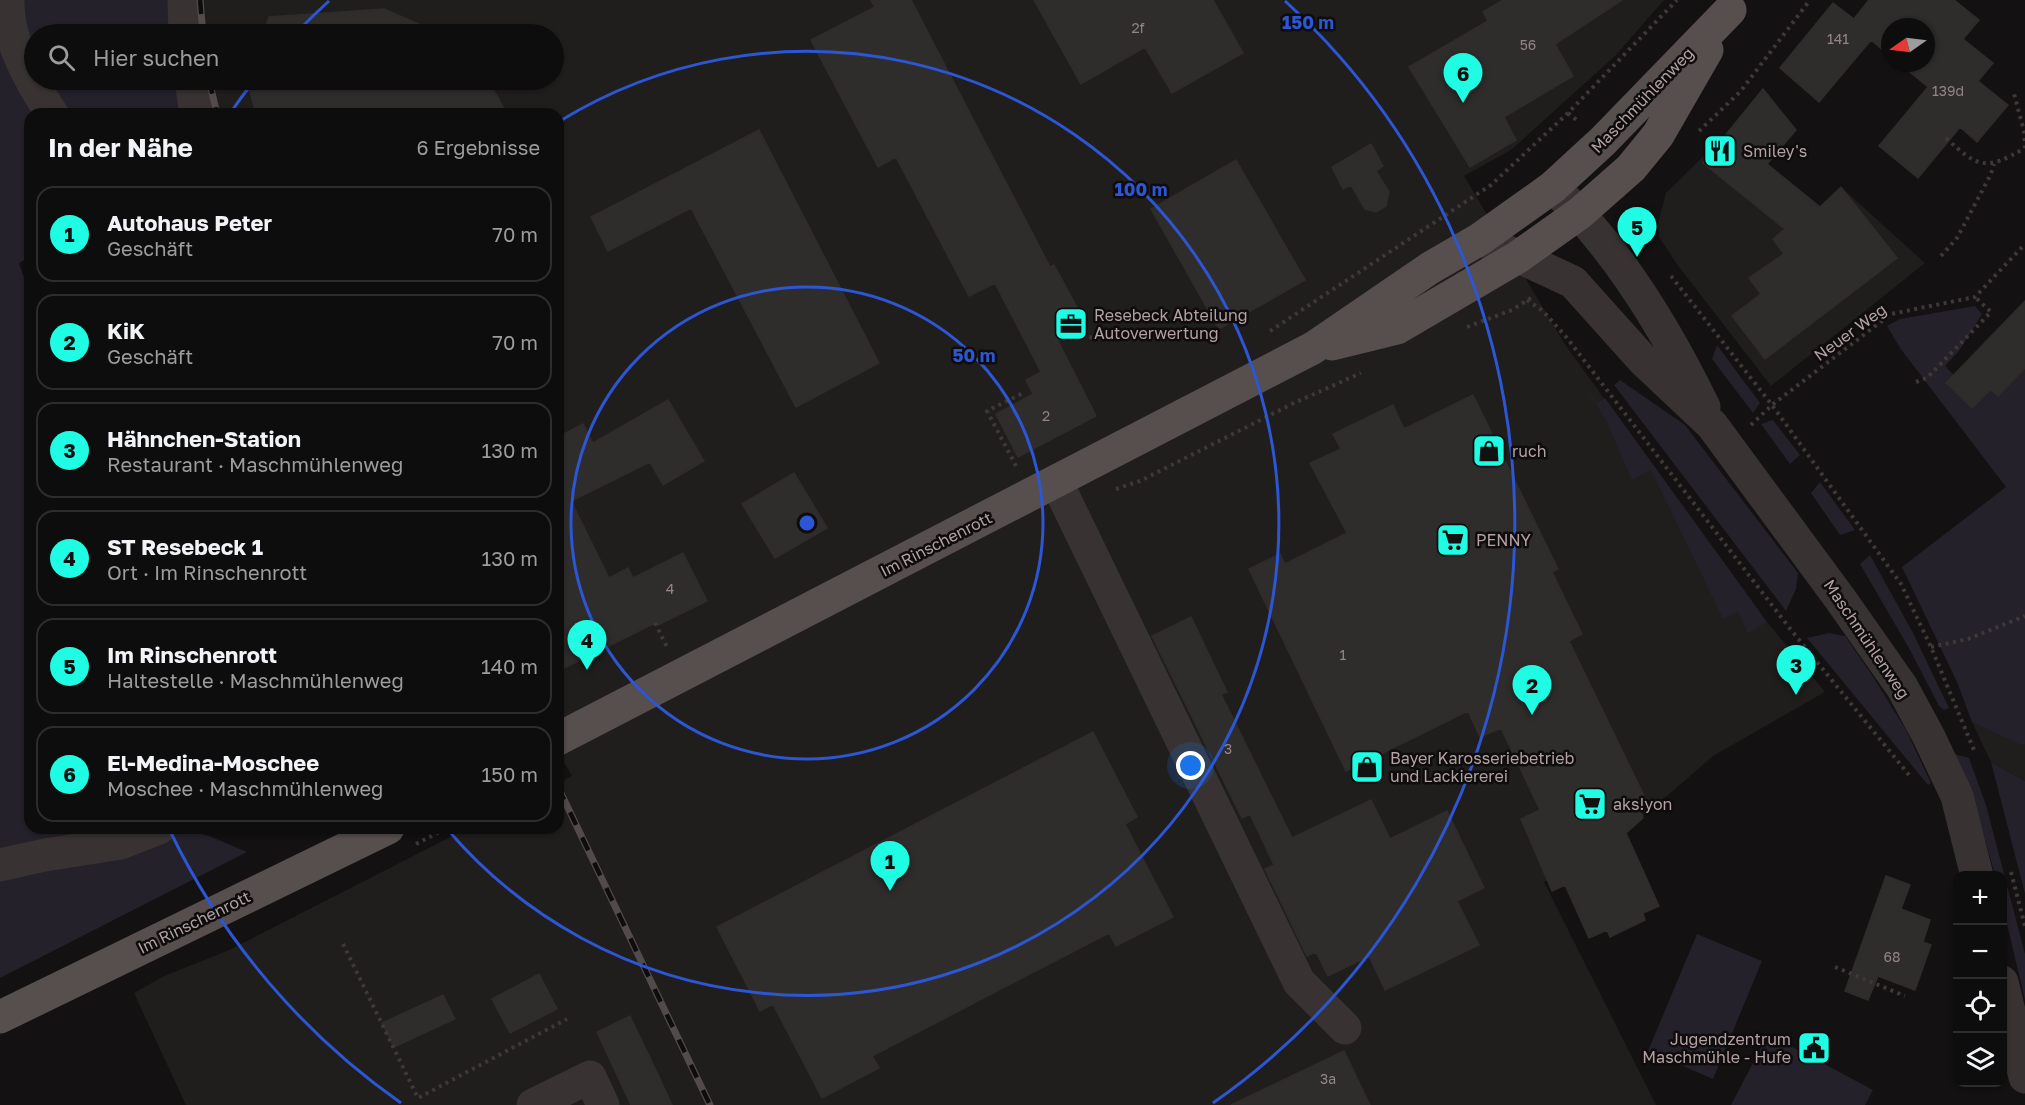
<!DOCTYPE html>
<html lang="de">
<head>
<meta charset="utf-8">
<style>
  body { margin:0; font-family:"Golos Text",sans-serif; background:#1c1b1b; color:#f1f3f6 }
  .controls { position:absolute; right:18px; bottom:18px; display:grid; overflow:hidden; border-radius:12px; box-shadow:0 2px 4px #0004 }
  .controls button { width:54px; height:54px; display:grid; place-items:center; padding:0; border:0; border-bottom:2px solid #2e2d2e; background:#0e0d0d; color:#f1f3f6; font:30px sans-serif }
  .compass { position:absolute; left:1881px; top:18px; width:54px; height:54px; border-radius:50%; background:#0e0d0d; box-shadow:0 2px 4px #0004; rotate:256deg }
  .you { position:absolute; left:1191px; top:766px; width:21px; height:21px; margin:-15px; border:4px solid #fff; border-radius:50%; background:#1a73e8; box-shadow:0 0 0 9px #1a73e833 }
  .badge { display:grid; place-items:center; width:39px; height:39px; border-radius:50%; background:#20fbe3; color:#111; font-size:20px; font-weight:700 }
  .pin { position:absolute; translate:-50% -50px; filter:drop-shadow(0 2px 3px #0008) }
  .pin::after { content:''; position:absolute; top:32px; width:21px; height:18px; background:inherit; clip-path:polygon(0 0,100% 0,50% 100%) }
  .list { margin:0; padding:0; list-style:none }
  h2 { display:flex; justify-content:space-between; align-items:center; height:78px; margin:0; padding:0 24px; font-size:26px }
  h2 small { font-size:20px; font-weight:400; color:#9b9c9d }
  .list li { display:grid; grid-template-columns:39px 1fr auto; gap:18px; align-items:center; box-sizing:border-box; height:96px; margin:0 12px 12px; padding:0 12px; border:2px solid #2e2d2e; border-radius:18px }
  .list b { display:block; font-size:22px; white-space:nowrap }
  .list p { margin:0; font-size:20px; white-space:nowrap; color:#9b9c9d }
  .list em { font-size:20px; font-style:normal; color:#9b9c9d }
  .icon { flex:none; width:33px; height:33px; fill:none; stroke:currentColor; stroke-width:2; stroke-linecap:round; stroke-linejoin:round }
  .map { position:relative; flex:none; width:2025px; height:1105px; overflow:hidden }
  .search { position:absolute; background:#0e0d0d; box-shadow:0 2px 4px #0004; left:24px; top:24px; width:540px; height:66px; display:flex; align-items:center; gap:15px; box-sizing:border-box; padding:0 21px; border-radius:33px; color:#9b9c9d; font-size:22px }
  .panel { position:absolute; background:#0e0d0d; box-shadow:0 2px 4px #0004; left:24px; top:108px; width:540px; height:726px; border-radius:18px }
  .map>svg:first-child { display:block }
  .built { fill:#201d1d }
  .green { fill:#24212a }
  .building { fill:#2f2c2c; stroke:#2f2c2b; stroke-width:1.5 }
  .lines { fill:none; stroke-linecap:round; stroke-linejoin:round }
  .path { stroke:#3f3838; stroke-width:4; stroke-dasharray:3 4.5; stroke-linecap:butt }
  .minor { stroke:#383232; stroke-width:33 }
  .major { stroke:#574e4e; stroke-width:33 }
  .rail-casing { stroke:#534b4b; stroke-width:7 }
  .rail { stroke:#0e0c0c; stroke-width:4.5; stroke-dasharray:14; stroke-linecap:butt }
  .ring { fill:none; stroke:#2c56d3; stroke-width:3 }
  .labels { text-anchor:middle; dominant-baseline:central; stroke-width:5; stroke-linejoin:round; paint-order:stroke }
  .number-label { font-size:14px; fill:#938485 }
  .street-label { font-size:16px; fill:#b4a1a3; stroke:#0e0c0c }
  .poi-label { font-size:16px; fill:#b4a1a3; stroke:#0e0c0c; text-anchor:start }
  .centre { fill:#2c56d3; stroke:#0e0c0c; stroke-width:3 }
  .ring-label { font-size:18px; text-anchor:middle; font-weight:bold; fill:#2c56d3; stroke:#0e0c0c; stroke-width:5; stroke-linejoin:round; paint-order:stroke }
</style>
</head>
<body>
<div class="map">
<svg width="2025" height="1105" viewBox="0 0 2025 1105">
  <rect width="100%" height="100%" fill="#131111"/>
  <path class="built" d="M176,0H1664L1615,56L1511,150L1464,176L1566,346L1767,622L1825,692L1713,756L1606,849L1544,882L1656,1105H186L134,993L164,976L227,951L468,828H558V783L572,776L558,752V114H184L181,80H554V34H178Z
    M1728,132L1820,207L1841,187L1925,263L1771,386L1676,263L1659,237L1658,223L1666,193Z
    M1972,722L2021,744H2025V781L1991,762Z"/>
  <path class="green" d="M0,0H176L178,34H34V80H181L184,114H30V257L19,263L30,294V828H117L118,855L182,828L209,836L247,852L0,978Z
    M1975,306L1982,314L1959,351L1945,366L1954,375L1946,384L1972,408L1991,389L1998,396L2022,367L2025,369V744L2021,745L1972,722L1957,682L1902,567L2006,487L1900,348L1887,326L1900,319Z
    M1717,345L1760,403L1753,413L1712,359Z
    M1580,380L1597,403L1605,398L1767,622L1748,633L1738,612L1723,619L1651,470L1632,480L1606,420Z
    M1620,380L1685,425L1798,573L1796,589L1786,611L1614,385Z
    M1773,420L1800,455L1790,464L1761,424Z
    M1820,482L1855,530L1840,535L1811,493Z
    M1870,555L1912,631L1949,708L1944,710L1939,706L1910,650L1860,564Z
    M1829,633L1845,636L1872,675L1906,730L1931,783L1928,785L1807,638Z
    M1954,754L1969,758L1986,805L2025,954V1000L2003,907L2002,876L1995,875L1984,836Z
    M1991,762L2025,781V894Z
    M1697,934L1762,961L1713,1079L1648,1051Z
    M1768,1034L1873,1090L1865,1105H1731Z"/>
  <path class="building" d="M871,0H911L1050,267L1054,265L1087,326L1058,341L1096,416L1018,457L996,414L1033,394L1026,380L1041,372L995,283L969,296L896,157L878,167L811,40L875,7Z
    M1034,0H1213L1243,53L1172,93L1145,47L1081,84Z
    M1503,0H1622L1555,44L1573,76L1504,117L1516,140L1470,167L1409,67L1488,21L1483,12Z
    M1869,0H1954L1979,20L1963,39L1993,63L1978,81L2008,105L1977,142L1960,127L1918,178L1879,146L1928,87L1899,63H1926V27H1890V56L1871,40L1819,102L1780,68L1833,3L1854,19Z
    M384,9L441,34H263L269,17Z
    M247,80H488L507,114H256Z
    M1763,89L1796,130L1767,164L1820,207L1841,187L1897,258L1765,359L1732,316L1761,294L1749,278L1784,254L1773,239L1785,229L1703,163Z
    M759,130L879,363L796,407L691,208L608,251L591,217Z
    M1371,144L1383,166L1376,171L1389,192L1386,206L1376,212L1365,209L1351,185L1343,189L1332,167Z
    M1236,160L1305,280L1219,329L1151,209Z
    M2025,301V368L1998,396L1991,389L1972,408L1946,383Z
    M1473,395L1558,569L1552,572L1582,634L1569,641L1647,802L1638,806L1643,818L1626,833L1659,906L1643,913L1645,920L1610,937L1607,930L1589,938L1565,885L1552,891L1521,819L1540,810L1501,728L1480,737L1468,711L1346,771L1249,569L1280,554L1285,564L1347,533L1310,463L1341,449L1333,434L1393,405L1404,429Z
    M668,400L704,461L663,485L650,462L571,501L609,578L628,568L633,578L683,553L707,601L658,625L657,622L558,671V437L583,424L593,443Z
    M794,473L827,528L775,558L742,504Z
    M1191,617L1227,692L1221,694L1292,838L1371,800L1390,839L1447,811L1484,888L1457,901L1479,945L1385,990L1369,956L1328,976L1316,952L1307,956L1265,869L1274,865L1250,814L1242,818L1152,636Z
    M1093,732L1137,817L1125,824L1173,917L1116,946L1109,933L872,1056L879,1068L822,1098L773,1004L760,1011L717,927Z
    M1886,876L1910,885L1901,909L1930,920L1923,942L1931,945L1915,990L1878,976L1868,1000L1845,991Z
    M539,974L557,1009L510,1033L492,999Z
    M443,995L455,1019L394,1047L382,1023Z
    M630,1016L653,1064L672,1105H631L597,1032Z
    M1344,1051L1370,1105H1231Z"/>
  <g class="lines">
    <path class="path" d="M1568,113L1579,122
      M1699,131L1740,92L1810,0
      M1946,138C1978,168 1986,171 2025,148L2024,131L2013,90
      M1941,256L1957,238L1991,174L1994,164
      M1671,276L1772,405L1901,584L1931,647L1974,750
      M1527,300L1543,311L1567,338L1791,630L1909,775
      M1467,327L1512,310L1531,298
      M1078,331L1081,337L1109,338
      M1270,331L1491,185L1568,113L1677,0
      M1916,382L1927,378L1991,312L1975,297
      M1751,425L1772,405L1891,314L1975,297L2025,244
      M1016,466L987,411L1023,393
      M1116,489L1140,481L1294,403L1361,373
      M655,623L667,647
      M1931,647L1968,639L2025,616
      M416,844L447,828
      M2011,872L2025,926
      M343,944L418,1098L567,1019
      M1835,967L1905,996"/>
    <path class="minor" d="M8,0C7,41 30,81 52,114
      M184,0L185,34
      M191,80L196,114
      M1553,187C1617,248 1665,327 1704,407
      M1480,239L1573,282L1643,360L1712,425L1841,600L1902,687L1929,737L1957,796L1977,876
      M1056,481L1299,982L1345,1028
      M0,865L45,855L121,843L159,828
      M2002,982L2025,1077
      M533,1105L590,1077L603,1105"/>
    <path class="major" d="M1332,344L1397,328L1518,257L1580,213L1631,168L1658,135L1707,50
      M558,739L1313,348L1430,268L1480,239L1553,187L1603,141L1730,10
      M0,1017L388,828"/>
    <g class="rail-casing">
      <path id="rail" d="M200,0L203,34
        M209,80L217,114
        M558,787L710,1105"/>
    </g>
    <use href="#rail" class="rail"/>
  </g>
  <g class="ring">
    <circle cx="807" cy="523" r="236"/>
    <path d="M560 121A472 472 0 1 1 448 830"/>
    <path d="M401 1103A708 708 0 0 1 171 833M231 112A708 708 0 0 1 253 82M298 31A708 708 0 0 1 329 1M1285 1A708 708 0 0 1 1213 1103"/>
  </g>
  <defs>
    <g id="restaurant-square" transform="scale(1.725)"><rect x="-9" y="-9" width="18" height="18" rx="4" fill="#20fbe3" stroke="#0e0c0c"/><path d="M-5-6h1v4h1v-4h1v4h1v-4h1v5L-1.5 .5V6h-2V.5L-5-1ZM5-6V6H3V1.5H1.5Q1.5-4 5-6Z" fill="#111"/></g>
    <g id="office-square" transform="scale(1.725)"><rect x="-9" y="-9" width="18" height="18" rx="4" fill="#20fbe3" stroke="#0e0c0c"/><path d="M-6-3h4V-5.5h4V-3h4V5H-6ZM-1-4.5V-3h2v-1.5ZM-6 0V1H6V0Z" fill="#111"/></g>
    <g id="shop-square" transform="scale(1.725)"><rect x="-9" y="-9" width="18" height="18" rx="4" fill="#20fbe3" stroke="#0e0c0c"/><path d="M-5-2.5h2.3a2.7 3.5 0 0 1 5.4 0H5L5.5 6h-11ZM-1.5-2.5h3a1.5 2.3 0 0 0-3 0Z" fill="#111"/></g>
    <g id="supermarket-square" transform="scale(1.725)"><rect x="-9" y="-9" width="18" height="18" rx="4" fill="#20fbe3" stroke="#0e0c0c"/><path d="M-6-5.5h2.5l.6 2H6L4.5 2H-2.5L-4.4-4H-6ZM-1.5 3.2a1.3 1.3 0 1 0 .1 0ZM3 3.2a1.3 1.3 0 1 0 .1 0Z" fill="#111"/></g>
    <g id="civic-square" transform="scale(1.725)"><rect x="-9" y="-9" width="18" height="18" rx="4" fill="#20fbe3" stroke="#0e0c0c"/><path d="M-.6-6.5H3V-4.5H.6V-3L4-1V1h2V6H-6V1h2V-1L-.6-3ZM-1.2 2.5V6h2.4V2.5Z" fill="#111"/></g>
  </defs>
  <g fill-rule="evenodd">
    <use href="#restaurant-square" x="1720" y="151"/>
    <use href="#office-square" x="1071" y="324"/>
    <use href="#shop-square" x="1489" y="451"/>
    <use href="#supermarket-square" x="1453" y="540"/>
    <use href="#shop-square" x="1367" y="767"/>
    <use href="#supermarket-square" x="1590" y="804"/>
    <use href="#civic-square" x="1814" y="1048"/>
  </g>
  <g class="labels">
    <g class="number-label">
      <text x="1138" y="27">2f</text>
      <text x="1838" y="38">141</text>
      <text x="1528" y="44">56</text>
      <text x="1948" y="90">139d</text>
      <text x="1046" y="415">2</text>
      <text x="670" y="588">4</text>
      <text x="1343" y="654">1</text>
      <text x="1228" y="748">3</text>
      <text x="1892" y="956">68</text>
      <text x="1328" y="1078">3a</text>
    </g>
    <g class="street-label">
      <text transform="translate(1642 100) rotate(-46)">Maschmühlenweg</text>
      <text transform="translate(1850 332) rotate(-36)">Neuer Weg</text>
      <text transform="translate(936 544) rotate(-27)">Im Rinschenrott</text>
      <text transform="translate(1867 639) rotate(56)">Maschmühlenweg</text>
      <text transform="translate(194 922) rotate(-26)">Im Rinschenrott</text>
    </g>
    <g class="poi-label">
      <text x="1743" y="151">Smiley's</text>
      <text x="1094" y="315">Resebeck Abteilung<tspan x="1094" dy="18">Autoverwertung</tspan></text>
      <text x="1512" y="451">ruch</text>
      <text x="1476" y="540">PENNY</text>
      <text x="1390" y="758">Bayer Karosseriebetrieb<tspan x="1390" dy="18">und Lackiererei</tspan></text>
      <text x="1613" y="804">aks!yon</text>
      <text x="1791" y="1039" text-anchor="end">Jugendzentrum<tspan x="1791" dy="18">Maschmühle - Hufe</tspan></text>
    </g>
  </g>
  <circle cx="807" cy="523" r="9" class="centre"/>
  <g class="ring-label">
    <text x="1308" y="29">150 m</text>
    <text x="1141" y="196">100 m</text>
    <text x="974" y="362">50 m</text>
  </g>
</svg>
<div class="controls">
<button>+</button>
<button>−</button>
<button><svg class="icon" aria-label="locate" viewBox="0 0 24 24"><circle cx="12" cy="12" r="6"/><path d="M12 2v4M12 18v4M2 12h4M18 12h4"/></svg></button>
<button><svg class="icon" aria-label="layers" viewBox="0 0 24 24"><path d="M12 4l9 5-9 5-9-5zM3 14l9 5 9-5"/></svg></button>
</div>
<svg class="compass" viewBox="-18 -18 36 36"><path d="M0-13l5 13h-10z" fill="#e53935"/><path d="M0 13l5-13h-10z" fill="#9b9c9d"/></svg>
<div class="you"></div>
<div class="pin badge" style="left:890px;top:891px">1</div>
<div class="pin badge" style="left:1532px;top:715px">2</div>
<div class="pin badge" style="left:1796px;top:695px">3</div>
<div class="pin badge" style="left:587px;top:670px">4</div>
<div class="pin badge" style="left:1637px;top:257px">5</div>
<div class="pin badge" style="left:1463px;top:103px">6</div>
<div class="search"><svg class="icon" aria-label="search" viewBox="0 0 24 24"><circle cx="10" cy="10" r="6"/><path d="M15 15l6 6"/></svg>Hier suchen</div>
<section class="panel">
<h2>In der Nähe<small>6 Ergebnisse</small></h2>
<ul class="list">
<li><span class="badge">1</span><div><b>Autohaus Peter</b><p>Geschäft</p></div><em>70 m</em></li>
<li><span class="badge">2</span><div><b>KiK</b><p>Geschäft</p></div><em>70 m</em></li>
<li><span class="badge">3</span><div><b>Hähnchen-Station</b><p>Restaurant · Maschmühlenweg</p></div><em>130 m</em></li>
<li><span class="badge">4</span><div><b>ST Resebeck 1</b><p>Ort · Im Rinschenrott</p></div><em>130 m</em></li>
<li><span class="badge">5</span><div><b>Im Rinschenrott</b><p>Haltestelle · Maschmühlenweg</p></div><em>140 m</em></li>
<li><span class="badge">6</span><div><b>El-Medina-Moschee</b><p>Moschee · Maschmühlenweg</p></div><em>150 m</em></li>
</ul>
</section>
</div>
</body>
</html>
